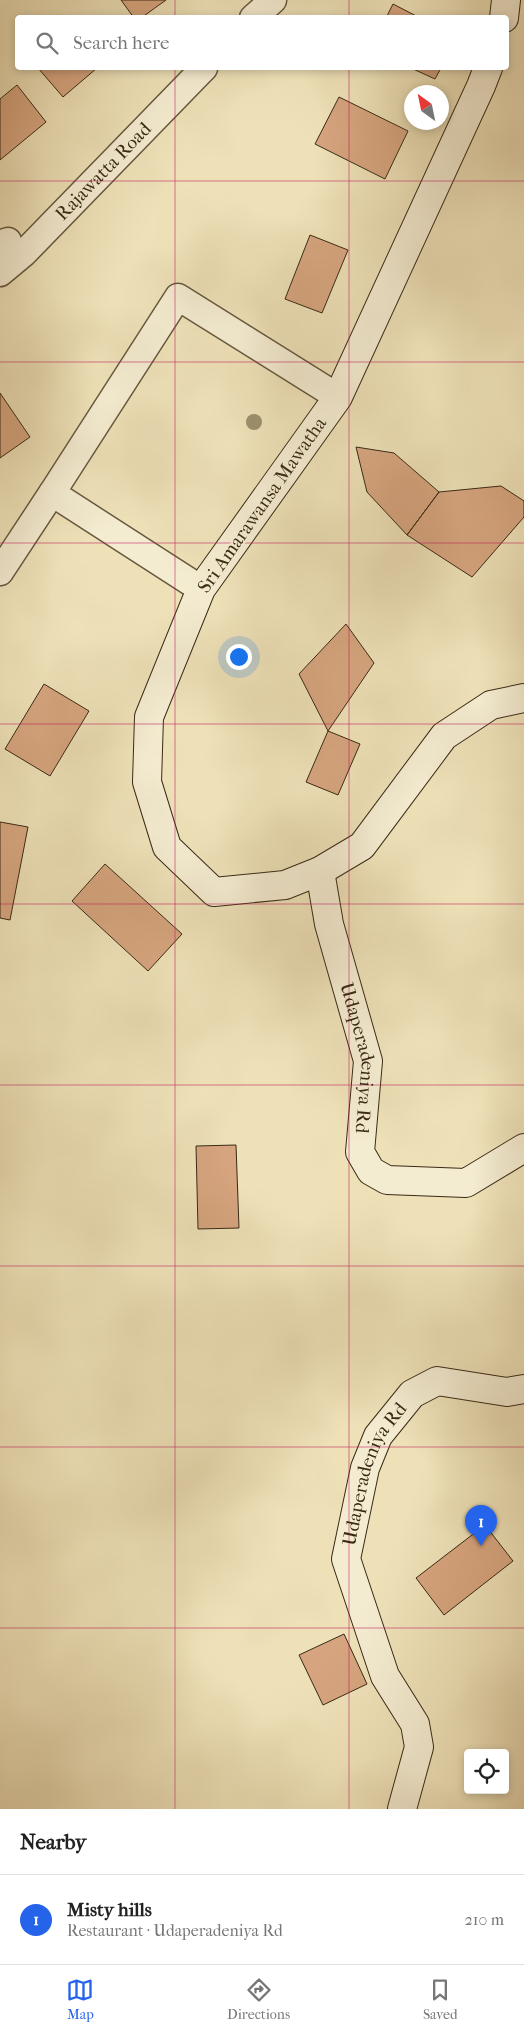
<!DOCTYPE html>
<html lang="en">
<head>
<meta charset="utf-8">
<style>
  body { margin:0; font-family:"IM FELL French Canon",serif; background:#f6f6f6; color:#222 }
  .controls { position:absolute; right:15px; bottom:15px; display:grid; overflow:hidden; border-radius:5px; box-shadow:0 2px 8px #0003 }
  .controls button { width:45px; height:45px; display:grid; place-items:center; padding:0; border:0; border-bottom:1px solid #e0e0e0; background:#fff; color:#222; font:25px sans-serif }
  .compass { position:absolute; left:404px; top:85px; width:45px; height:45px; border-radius:50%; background:#fff; box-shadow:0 2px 8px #0003; rotate:327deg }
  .you { position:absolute; left:238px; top:656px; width:18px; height:18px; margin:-12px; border:4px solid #fff; border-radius:50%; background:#1a73e8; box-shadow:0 0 0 8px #1a73e833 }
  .badge { display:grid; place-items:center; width:32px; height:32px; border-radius:50%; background:#2563eb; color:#fff; font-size:16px; font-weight:700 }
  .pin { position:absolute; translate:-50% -41px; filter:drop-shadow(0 1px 2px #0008) }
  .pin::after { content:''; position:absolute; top:26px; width:18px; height:15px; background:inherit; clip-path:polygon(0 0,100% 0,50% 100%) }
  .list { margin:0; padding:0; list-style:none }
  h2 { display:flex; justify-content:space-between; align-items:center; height:65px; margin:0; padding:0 20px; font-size:21px }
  h2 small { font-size:16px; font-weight:400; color:#767676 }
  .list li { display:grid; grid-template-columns:32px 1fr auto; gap:15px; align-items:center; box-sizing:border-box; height:90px; padding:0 20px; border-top:1px solid #e0e0e0 }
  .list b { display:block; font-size:19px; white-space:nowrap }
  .list p { margin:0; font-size:16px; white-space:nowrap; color:#767676 }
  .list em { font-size:16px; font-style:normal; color:#767676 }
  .icon { flex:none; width:28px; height:28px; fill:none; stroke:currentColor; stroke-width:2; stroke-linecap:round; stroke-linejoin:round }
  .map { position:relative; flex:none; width:524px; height:1809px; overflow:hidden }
  .search { position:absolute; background:#fff; box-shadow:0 2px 8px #0003; left:15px; right:15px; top:15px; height:55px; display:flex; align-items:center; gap:12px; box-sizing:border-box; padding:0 18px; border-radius:5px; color:#767676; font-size:19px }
  .sheet { height:155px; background:#fff }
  nav { display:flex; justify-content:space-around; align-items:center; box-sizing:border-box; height:70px; border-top:1px solid #e0e0e0; background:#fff; font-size:14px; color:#767676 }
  nav a { display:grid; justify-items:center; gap:2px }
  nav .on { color:#2563eb }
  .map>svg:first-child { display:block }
  .building { fill:#d6a57f; stroke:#392a15 }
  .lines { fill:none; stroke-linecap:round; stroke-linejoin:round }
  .street-casing { stroke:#66583e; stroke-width:29 }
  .secondary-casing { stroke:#392a15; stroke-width:30 }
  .street { stroke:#f4ecd1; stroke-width:26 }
  .secondary { stroke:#f4ecd1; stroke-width:28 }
  .tree { fill:#9d916f }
  .grid { fill:none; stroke:#c2185b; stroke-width:1; stroke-opacity:0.55 }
  .labels { text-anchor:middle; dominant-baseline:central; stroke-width:4.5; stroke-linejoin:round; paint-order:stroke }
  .street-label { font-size:19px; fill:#392a15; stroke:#f4ecd1 }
</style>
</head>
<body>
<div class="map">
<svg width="524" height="1809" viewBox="0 0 524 1809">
  <rect width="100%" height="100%" fill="#eee1b8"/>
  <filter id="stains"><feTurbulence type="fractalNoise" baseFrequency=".004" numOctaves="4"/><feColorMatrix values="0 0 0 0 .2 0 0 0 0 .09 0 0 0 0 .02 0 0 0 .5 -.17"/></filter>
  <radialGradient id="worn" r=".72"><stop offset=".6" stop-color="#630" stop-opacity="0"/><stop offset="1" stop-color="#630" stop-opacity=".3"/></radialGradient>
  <path class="building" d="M121,0H166L141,18H134Z
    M393,4L420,18H386Z
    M38,68H97L63,97Z
    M411,68H441L435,79Z
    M17,85L46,122L0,160V99Z
    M339,97L408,131L385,179L315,144Z
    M310,235L348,250L322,313L285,299Z
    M0,393L30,437L0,458Z
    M356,447L394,453L439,492L407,535L367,492Z
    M501,486L524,501V517L472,577L407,535L439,492Z
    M346,624L374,663L328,731L299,674Z
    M44,684L89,711L50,776L5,749Z
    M328,731L360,744L338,795L306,782Z
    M0,822L28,827L10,920L0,918Z
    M105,864L182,934L148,971L72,901Z
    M236,1145L239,1228L198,1229L196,1146Z
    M485,1525L513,1561L444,1615L416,1578Z
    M344,1634L367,1684L323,1705L299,1655Z"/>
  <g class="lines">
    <g class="street-casing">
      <g id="street">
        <path d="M253,18L273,0"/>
        <path d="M0,244L8,241"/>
        <path id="s1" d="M0,273L24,253L204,68"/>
        <path d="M0,572L52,493"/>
        <path d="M201,589L52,493L178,297L338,397"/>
      </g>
    </g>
    <g class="secondary-casing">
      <g id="secondary">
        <path d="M504,18L506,0"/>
        <path d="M488,68L481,86L338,397L201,589L149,717L147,782L167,847L214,892L285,885L320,871L362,846L444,736L491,705L524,698"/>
        <path id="s2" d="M320,871L329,924L368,1061L360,1152L371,1171L387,1180L466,1183L524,1148"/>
        <path id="s3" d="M402,1809L419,1747L415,1724L385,1676L346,1559L365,1468L378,1436L412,1394L437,1381L507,1392L524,1389"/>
      </g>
    </g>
    <use href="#street" class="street"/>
    <use href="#secondary" class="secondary"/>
  </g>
  <circle class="tree" cx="254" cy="422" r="8"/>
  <path class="grid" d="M175,0V18M349,0V18M175,68V1809M349,68V1809M0,181H524M0,362H524M0,543H524M0,724H524M0,904H524M0,1085H524M0,1266H524M0,1447H524M0,1628H524"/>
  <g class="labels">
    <g class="street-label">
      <text stroke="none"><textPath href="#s1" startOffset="145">Rajawatta Road</textPath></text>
      <text transform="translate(262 505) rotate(-55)">Sri Amarawansa Mawatha</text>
      <text stroke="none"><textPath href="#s2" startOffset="192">Udaperadeniya Rd</textPath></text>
      <text stroke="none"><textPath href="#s3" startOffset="358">Udaperadeniya Rd</textPath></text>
    </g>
  </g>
  <rect width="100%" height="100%" filter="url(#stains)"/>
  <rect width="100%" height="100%" fill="url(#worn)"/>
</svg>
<div class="controls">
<button><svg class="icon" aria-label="locate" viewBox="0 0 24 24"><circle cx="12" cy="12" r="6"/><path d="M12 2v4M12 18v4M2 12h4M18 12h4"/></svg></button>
</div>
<svg class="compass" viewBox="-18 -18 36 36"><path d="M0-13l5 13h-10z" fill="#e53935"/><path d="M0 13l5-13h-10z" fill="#767676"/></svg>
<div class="you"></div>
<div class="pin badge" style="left:481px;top:1546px">1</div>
<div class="search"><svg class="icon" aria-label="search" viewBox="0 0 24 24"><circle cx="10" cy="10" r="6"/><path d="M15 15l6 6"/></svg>Search here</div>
</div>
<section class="sheet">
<h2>Nearby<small></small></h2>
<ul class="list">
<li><span class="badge">1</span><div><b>Misty hills</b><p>Restaurant · Udaperadeniya Rd</p></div><em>210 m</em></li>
</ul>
</section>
<nav>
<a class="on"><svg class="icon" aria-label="map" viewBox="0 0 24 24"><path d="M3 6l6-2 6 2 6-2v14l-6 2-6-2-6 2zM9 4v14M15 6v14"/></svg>Map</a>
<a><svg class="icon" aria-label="directions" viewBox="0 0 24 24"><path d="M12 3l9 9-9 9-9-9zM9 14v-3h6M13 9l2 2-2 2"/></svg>Directions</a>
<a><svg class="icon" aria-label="saved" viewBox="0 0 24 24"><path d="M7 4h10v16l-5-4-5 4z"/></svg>Saved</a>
</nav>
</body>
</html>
